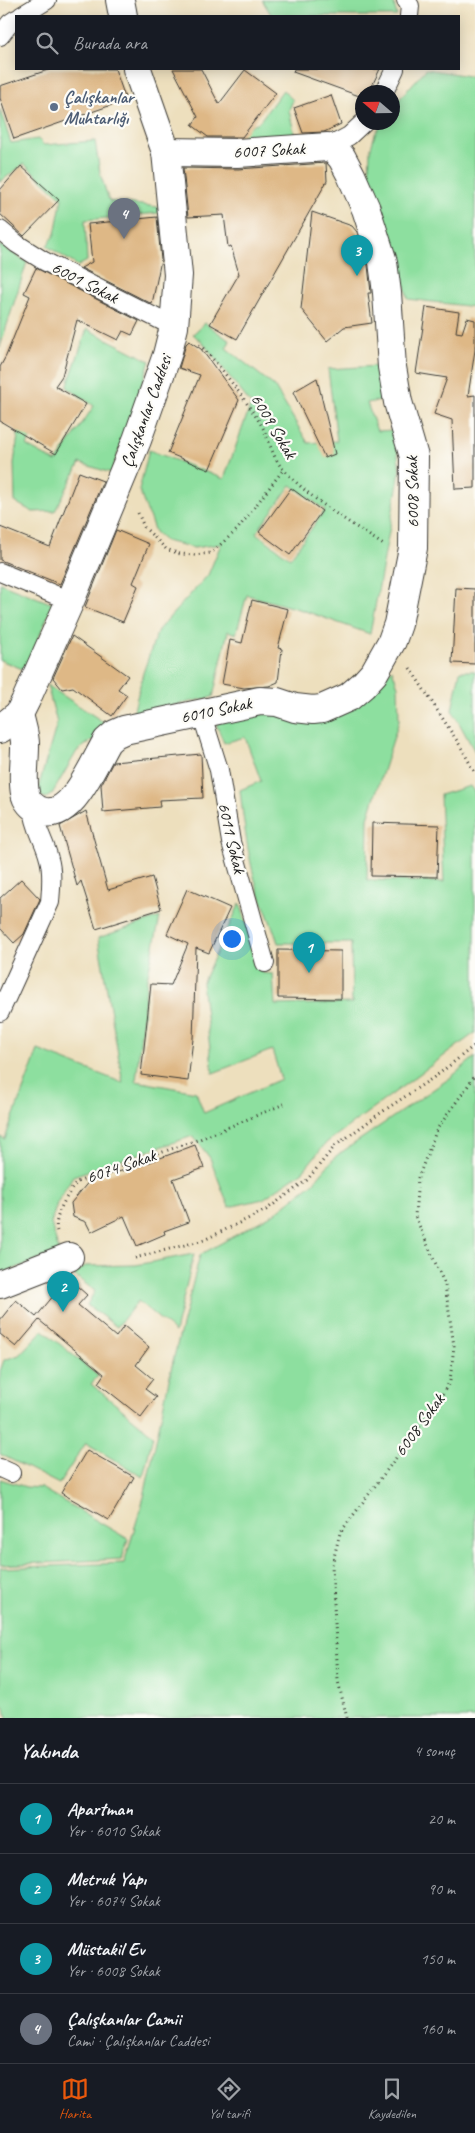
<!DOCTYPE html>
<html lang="tr">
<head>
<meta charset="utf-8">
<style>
  body { margin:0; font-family:Caveat,sans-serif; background:#242831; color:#f1f3f6 }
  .compass { position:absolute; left:355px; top:85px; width:45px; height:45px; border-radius:50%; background:#171b24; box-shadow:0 2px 12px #0003; rotate:290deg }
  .you { position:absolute; left:231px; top:938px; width:18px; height:18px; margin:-12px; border:4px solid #fff; border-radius:50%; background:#1a73e8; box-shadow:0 0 0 8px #1a73e833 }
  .badge { display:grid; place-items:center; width:32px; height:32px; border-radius:50%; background:#ea580c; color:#fff; font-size:16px; font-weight:700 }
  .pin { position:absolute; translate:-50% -41px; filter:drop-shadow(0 1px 2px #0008) }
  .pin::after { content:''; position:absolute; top:26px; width:18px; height:15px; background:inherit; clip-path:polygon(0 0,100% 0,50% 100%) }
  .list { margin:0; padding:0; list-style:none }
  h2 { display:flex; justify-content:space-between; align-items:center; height:65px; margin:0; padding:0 20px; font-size:21px }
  h2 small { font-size:16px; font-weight:400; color:#9ea1a6 }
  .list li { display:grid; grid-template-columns:32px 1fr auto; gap:15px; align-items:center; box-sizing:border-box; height:70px; padding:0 20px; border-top:1px solid #363941 }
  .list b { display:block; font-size:19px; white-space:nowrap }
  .list p { margin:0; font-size:16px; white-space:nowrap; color:#9ea1a6 }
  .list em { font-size:16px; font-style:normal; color:#9ea1a6 }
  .icon { flex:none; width:28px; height:28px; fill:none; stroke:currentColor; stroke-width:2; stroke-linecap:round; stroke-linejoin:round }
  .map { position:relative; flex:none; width:475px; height:1718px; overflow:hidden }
  .search { position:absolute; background:#171b24; box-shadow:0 2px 12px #0003; left:15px; right:15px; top:15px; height:55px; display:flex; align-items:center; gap:12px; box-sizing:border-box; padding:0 18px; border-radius:0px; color:#9ea1a6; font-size:19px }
  .sheet { height:345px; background:#171b24 }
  nav { display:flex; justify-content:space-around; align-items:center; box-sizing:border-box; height:70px; border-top:1px solid #363941; background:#171b24; font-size:14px; color:#9ea1a6 }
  nav a { display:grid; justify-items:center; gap:2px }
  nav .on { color:#ea580c }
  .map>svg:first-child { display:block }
  .green { fill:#8ddf9f; stroke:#547e5e; fill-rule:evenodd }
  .building { fill:#deb886 }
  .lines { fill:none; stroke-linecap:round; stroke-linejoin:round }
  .service-casing { stroke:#3b3934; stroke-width:20 }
  .minor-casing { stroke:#3b3934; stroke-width:30 }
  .tertiary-casing { stroke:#3b3934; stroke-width:30 }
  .path { stroke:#3b3934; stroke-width:3; stroke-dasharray:1 4; stroke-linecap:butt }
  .service { stroke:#fff; stroke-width:18 }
  .minor { stroke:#fff; stroke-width:28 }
  .tertiary { stroke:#fff; stroke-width:28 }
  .service-dot { fill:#5c6f8a; stroke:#fdfcf7; stroke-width:2 }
  .labels { text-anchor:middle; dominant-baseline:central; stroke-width:4.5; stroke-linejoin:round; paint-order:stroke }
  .service-label { font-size:18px; font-weight:bold; fill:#4e5e75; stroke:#fdfcf7; text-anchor:start }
  .street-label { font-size:18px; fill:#1c1c1c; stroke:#fdfcf7 }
</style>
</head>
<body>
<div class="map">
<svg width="475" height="1718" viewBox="0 0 475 1718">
  <rect width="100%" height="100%" fill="#fdfcf7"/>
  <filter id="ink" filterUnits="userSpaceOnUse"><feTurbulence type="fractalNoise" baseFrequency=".02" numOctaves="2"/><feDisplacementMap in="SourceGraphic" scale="10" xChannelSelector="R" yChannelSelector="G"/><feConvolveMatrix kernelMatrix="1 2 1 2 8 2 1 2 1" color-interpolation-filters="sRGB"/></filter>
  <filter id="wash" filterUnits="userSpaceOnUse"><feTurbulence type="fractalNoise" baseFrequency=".0096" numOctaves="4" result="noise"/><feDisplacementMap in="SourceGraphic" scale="20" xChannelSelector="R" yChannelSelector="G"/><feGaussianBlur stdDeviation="1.12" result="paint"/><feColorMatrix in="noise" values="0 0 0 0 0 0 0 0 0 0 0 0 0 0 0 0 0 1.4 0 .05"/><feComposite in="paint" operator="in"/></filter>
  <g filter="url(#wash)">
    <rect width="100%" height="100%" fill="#eddfbd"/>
    <path class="green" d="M262,0H393L397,16H272Z
      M426,69L475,77V307L408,299L396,249L369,174L370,151L375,134L382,123L392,122L393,106Z
      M283,90L293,100L289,110L296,141L233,145L245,128L259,122Z
      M0,109L11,143L38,139L44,145L95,141L100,173L109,201L158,207L159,213L85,220L87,261L78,266L47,246L55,234L62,198L24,164L0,182Z
      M0,245L27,262L0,347Z
      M205,323L230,341L226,348L274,386L308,443L337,441L328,369L378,366L389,399L367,403L377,431L395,430L400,472L370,634L302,610L247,595L236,634L228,631L213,697L133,714L143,673L158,630L208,575L221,544L194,548L165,541L155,532L139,490L149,450L224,479L251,404L203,343L193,334ZM291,485L325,510L290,558L256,533Z
      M87,329L150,361L111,473L80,463L55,511L33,512L15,502L14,463L22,408L39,417L27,446L56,462L94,406L67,387Z
      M0,583L53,604L25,670L0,660Z
      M392,669L398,686L399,721L368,818L367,880L444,882L440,795L470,786L475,793V1033L326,1143L303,1171L263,1199L229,1207L210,1158L193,1136L73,1176L57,1203L51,1223L59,1252L0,1274V1137L5,1139L38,1050L123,1083L98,938L160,917L147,979L136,1081L196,1092L204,1113L281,1079L272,1050L213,1073L202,983L240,903L262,973L273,974L275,1005L352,1003L351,943H278C273,926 265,910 259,893C248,860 244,825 240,790L261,781L245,737L224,743L216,724L251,708L359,702Z
      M460,671H475V752L452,710Z
      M47,685L111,727L77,751L52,794L46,798L40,796L39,785L57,723Z
      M475,1057V1718H7L5,1708L0,1701V1568L124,1563L144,1497L173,1361L200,1255L275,1213L313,1183L336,1156L450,1078Z
      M194,1254L175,1332L138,1301L117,1327L87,1305L95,1291L74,1275L85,1266L136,1265Z
      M43,1330L98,1376L91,1384L153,1435L143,1477L86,1443L59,1484L0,1454V1371L4,1360L19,1355Z
      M0,1479L26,1487L41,1488L128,1539L122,1559L0,1565Z"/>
    <g id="blocks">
      <path class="building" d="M51,69H115L126,100L14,139L0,98V86Z
        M173,69H201L219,104L245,70L276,93L242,137H208L192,125L198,117Z
        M294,69H380L369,92H362V97L293,72Z
        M331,95L341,124L324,132L303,133L294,108Z
        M326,163L327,181L237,339L210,324L239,274L231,246L228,247L224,215L188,217L183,168L238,169Z
        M21,166L59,200L24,236L0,214V190Z
        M312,212L352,226L357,232L368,265L371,293H368L372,323L344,327L327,341L301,309Z
        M157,217L161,260L152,304L81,268L92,262L88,224Z
        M36,268L139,321L132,335L123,331L118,340L77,320L62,376L55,386L86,404L56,454L0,421V367L6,356L30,296L24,293Z
        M426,307L459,312L456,332L462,333L467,318L475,320V350L468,396L475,395V488L455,489L452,420L434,414L447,378L416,373Z
        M189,341L201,349L239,400L209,470L168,453L200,375L179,368L186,344Z
        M317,378L335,454L325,458L293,392Z
        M79,472L103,481L60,584L0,560V527L50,547Z
        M291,488L322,511L290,555L259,532Z
        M116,530L149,544L133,583L138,586L123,622L85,607Z
        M456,588L475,589V664L452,663Z
        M252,600L288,609L278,648L282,649L278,682L269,686L244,688L222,684L230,640L242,643Z
        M72,636L128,676L118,689L127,695L112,716L73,687L62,689L53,678Z
        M201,754L203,798L159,800L160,807L103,812L101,785L113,762Z
        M86,811L108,890L152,877L161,909L96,929L81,881L77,886L60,826Z
        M372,823L439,825L437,877L371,876Z
        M21,879L40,899L24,934L14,943L0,928V898Z
        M187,889L230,908L209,953L196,948L193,1039L188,1081L141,1075L151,984L171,985L188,944L167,934Z
        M278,950L341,951V999L278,998Z
        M195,1145L204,1168L173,1179L189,1222L164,1231L165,1234L137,1246L124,1216L91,1232L86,1222L73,1217L71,1203L90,1180L139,1166Z
        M68,1278L87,1295L78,1305L116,1337L124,1326L149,1347L136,1365L153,1379L145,1389L156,1397L141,1417L98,1383L104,1374L39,1320L16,1347L0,1334V1320L16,1300L36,1317Z
        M87,1450L134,1477L109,1520L61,1493Z"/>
    </g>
  </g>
  <g filter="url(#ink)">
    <use href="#blocks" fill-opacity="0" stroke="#3b3934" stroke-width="1"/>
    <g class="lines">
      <g class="service-casing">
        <path id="service" d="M406,0L410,6L409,16
          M21,16L47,0
          M0,36L10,23L16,19
          M384,92L395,69
          M328,147L349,136L364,122
          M0,230L17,244L44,261L174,327
          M0,572L70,601
          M201,712L219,770L231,842L265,963
          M0,1012L50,902C51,888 53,873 49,859C45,841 34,827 33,808
          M0,1468L11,1473"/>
      </g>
      <g class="minor-casing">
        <path id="minor" d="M19,714C21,724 26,737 25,747C25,762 22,778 25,793C26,800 32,807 39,810C70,826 94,762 107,741L115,734L124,730L260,701L277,702L295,708L313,710L322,709L349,697L363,685L374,673L392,641L398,624L413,548L414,457L398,402L392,367L387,293L383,262L366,209L351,175L342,158L335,150L328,147L237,153L166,152
          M0,1284L69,1257"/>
      </g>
      <g class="tertiary-casing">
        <path id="tertiary" d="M120,0L123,16
          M0,729L19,714L26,700L70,601L137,440L167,355L174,327L178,275L166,152L137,69"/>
      </g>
      <path class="path" d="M199,345C211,353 257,415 264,430C270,443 273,459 284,470C312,501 351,523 385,546
        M138,513L144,527L166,549L180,554L194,555L211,553L237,530L283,470
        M410,668L461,747L475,773
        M57,1231C53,1217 68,1193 77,1182L200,1139L284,1104
        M135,1258L204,1240L266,1210L307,1180L335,1146L379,1114L440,1073L475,1045
        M347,1718L338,1681L332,1565L340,1533L437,1403L450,1381L454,1346L445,1285L415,1216L418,1178L437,1129L475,1076"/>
      <use href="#service" class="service"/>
      <use href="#minor" class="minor"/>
      <use href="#tertiary" class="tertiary"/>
    </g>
  </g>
  <circle class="service-dot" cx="54" cy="107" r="5"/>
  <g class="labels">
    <g class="service-label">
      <text x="64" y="97">Çalışkanlar<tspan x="64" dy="21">Muhtarlığı</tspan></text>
    </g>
    <g class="street-label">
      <text transform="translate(269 150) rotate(-3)">6007 Sokak</text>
      <text transform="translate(85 282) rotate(27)">6001 Sokak</text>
      <text transform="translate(146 411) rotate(-70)">Çalışkanlar Caddesi</text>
      <text transform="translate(274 426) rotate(59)">6009 Sokak</text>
      <text transform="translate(412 492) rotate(-91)">6008 Sokak</text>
      <text transform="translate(216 710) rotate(-12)">6010 Sokak</text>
      <text transform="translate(232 838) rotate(77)">6011 Sokak</text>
      <text transform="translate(121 1166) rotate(-19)">6074 Sokak</text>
      <text transform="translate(419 1425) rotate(-54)">6008 Sokak</text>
    </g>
  </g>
</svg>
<svg class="compass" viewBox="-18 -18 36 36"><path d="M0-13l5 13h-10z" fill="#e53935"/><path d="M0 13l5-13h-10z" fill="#9ea1a6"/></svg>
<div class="you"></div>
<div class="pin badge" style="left:309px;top:973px;background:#0f9aa8">1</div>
<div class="pin badge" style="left:63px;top:1312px;background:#0f9aa8">2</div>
<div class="pin badge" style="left:357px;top:276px;background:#0f9aa8">3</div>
<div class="pin badge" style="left:124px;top:239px;background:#6b7280">4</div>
<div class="search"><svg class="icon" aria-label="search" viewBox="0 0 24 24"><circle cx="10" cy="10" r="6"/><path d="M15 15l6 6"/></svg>Burada ara</div>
</div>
<section class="sheet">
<h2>Yakında<small>4 sonuç</small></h2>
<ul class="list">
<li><span class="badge" style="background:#0f9aa8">1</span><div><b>Apartman</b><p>Yer · 6010 Sokak</p></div><em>20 m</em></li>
<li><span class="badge" style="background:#0f9aa8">2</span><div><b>Metruk Yapı</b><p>Yer · 6074 Sokak</p></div><em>90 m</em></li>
<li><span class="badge" style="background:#0f9aa8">3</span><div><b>Müstakil Ev</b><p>Yer · 6008 Sokak</p></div><em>150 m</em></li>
<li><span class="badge" style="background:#6b7280">4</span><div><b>Çalışkanlar Camii</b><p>Cami · Çalışkanlar Caddesi</p></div><em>160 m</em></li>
</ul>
</section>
<nav>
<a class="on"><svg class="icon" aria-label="map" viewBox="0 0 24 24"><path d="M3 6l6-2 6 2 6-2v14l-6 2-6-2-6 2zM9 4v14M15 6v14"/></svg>Harita</a>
<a><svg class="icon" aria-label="directions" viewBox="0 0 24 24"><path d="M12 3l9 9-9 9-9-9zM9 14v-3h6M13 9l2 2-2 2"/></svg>Yol tarifi</a>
<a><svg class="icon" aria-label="saved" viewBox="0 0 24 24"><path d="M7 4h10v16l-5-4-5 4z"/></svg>Kaydedilen</a>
</nav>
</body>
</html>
